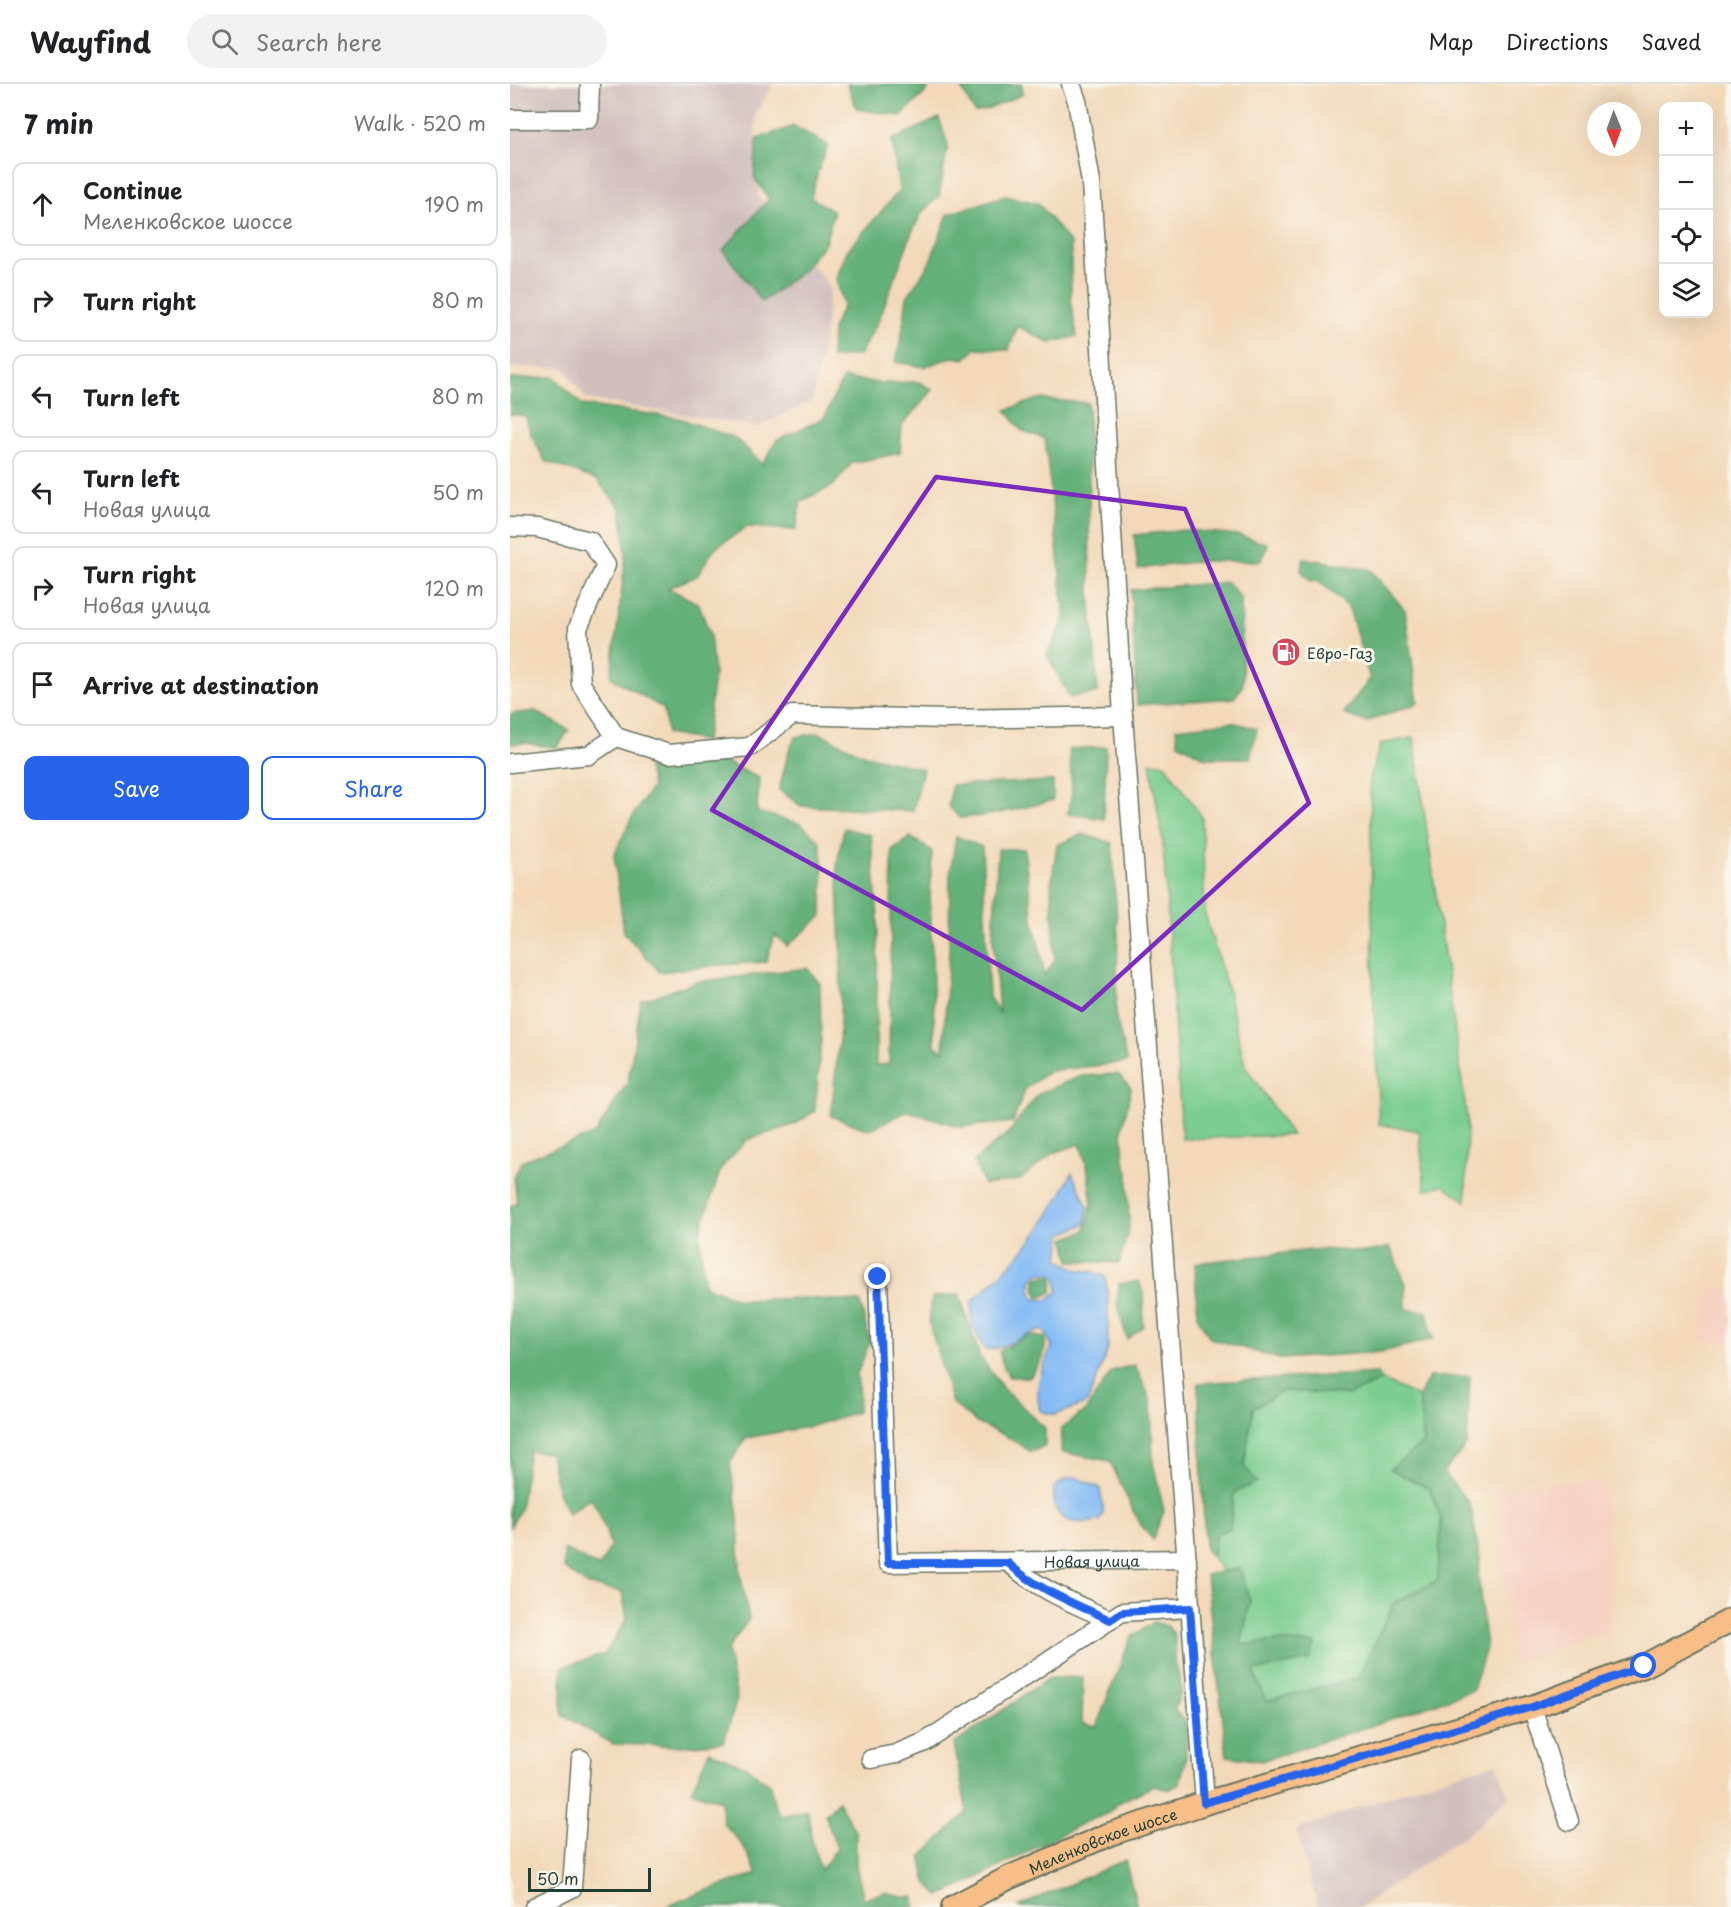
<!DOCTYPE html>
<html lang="en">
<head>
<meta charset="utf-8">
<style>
  body { margin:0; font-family:"Playpen Sans",sans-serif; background:#f2f2f2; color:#202124 }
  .controls { position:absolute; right:18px; top:18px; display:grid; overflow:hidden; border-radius:12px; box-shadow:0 6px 24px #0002 }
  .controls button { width:54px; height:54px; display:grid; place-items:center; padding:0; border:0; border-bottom:2px solid #e0e0e0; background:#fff; color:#202124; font:30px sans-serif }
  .compass { position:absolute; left:1077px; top:18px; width:54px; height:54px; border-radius:50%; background:#fff; box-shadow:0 6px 24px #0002; rotate:179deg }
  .scale { position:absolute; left:18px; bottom:15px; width:123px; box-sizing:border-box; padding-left:6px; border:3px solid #1f3d34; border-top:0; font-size:16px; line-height:21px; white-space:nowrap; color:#1f3d34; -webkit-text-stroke:4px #fbf7ec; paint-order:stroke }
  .stop { position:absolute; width:18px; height:18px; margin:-14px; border:4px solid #2563eb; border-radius:50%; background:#fff }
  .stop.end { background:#2563eb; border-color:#fff; box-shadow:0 2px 6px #0008 }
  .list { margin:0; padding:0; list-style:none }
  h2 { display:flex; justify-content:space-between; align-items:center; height:78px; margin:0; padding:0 24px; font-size:26px }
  h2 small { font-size:20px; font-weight:400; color:#757577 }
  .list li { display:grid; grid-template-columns:39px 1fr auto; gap:18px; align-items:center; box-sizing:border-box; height:84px; margin:0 12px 12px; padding:0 12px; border:2px solid #e0e0e0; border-radius:12px }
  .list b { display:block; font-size:22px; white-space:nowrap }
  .list p { margin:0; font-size:20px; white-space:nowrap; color:#757577 }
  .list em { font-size:20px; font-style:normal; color:#757577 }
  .actions { display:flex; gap:12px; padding:18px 24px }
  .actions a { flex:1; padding:14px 0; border:2px solid #2563eb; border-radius:12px; text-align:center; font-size:21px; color:#2563eb }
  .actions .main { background:#2563eb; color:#fff }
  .icon { flex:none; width:33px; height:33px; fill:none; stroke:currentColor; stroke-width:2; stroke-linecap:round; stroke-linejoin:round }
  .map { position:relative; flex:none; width:1221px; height:1823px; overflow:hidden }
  header { display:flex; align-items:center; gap:36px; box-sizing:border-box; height:84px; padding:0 30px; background:#fff; border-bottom:2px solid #e0e0e0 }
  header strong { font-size:28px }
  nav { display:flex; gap:33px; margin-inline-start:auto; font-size:21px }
  .search { width:420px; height:54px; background:#f2f2f2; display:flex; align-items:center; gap:15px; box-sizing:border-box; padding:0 21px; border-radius:33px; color:#757577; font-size:22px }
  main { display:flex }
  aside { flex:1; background:#fff }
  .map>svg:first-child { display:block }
  .built { fill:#f6d2c3 }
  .industrial { fill:#d1bfbd }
  .green { fill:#7cce90; stroke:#4e8662; stroke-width:1.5 }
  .forest { fill:#65b17a; stroke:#427757; stroke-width:1.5 }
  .water { fill:#85bcf5; stroke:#527c94; stroke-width:1.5; fill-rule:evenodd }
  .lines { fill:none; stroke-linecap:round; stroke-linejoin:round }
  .minor-casing { stroke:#697463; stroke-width:21 }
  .major-casing { stroke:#697463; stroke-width:26 }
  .minor { stroke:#fff; stroke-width:18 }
  .major { stroke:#f7be87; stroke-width:22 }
  .route { stroke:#2563eb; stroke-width:8 }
  .marked { fill:none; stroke:#7b2cbf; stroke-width:4.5; stroke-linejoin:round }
  .labels { text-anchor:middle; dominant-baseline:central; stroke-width:6; stroke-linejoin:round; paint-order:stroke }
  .poi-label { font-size:15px; fill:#1f3d34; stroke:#fbf7ec; text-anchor:start }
  .street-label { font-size:15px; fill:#1f3d34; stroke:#fbf7ec }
</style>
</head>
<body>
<header>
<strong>Wayfind</strong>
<div class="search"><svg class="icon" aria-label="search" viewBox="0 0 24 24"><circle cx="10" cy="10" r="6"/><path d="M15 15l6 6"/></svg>Search here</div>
<nav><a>Map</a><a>Directions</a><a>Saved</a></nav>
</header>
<main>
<aside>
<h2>7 min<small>Walk · 520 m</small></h2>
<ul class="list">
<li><svg class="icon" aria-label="ahead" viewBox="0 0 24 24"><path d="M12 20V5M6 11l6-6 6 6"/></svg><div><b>Continue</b><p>Меленковское шоссе</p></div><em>190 m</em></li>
<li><svg class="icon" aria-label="right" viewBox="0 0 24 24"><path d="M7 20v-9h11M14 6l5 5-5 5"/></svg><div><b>Turn right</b></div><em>80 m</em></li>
<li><svg class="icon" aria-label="left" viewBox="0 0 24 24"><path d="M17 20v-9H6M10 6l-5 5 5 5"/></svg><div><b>Turn left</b></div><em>80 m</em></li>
<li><svg class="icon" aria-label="left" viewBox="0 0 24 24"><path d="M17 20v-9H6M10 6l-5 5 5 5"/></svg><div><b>Turn left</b><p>Новая улица</p></div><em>50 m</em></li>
<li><svg class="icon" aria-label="right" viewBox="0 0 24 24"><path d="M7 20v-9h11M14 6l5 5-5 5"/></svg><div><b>Turn right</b><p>Новая улица</p></div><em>120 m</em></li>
<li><svg class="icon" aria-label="arrive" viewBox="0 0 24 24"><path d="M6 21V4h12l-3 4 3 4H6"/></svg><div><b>Arrive at destination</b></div></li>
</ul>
<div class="actions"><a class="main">Save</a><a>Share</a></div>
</aside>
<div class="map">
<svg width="1221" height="1823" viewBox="0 0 1221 1823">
  <rect width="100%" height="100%" fill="#fbf7ec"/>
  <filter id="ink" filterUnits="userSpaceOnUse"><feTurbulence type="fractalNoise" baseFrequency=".0167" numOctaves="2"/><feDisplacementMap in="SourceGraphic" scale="12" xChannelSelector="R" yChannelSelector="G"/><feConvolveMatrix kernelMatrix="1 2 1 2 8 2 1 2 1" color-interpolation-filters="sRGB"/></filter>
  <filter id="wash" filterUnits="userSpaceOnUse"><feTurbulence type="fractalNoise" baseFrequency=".008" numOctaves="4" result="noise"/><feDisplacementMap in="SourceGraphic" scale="24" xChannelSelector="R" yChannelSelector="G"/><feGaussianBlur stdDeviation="1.35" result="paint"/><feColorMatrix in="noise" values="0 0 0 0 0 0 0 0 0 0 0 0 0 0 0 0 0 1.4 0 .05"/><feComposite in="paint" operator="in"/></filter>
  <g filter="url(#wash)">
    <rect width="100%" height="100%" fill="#f3d9ba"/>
    <path class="built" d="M1198,1203L1221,1206V1259L1191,1257Z
      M1094,1396L1102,1545L1000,1580L986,1404Z"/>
    <path class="industrial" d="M0,0H263L245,31L249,113L320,203L315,250L302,317L248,343L76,315L54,284L0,283Z
      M987,1679L999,1713L964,1745L850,1823H808L786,1746L917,1699Z"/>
    <path class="green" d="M904,654L957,1034L956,1117L933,1101L915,1106L909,1047L869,1040L863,894L860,692L871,660Z
      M640,678L655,680L692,733L695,830L718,907L735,982L782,1051L672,1055L653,759Z
      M872,1296L909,1313L920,1405L931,1435L928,1496L884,1519L848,1594L756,1617L744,1587L799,1576L769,1557L731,1561L740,1517L729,1484L712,1488L702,1473L706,1450L720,1444L724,1408L734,1382L743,1324L773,1307L838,1311Z"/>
    <path class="forest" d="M337,0H414L418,6L391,32L347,25Z
      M449,0H512L513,10L479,25L465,29Z
      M429,34L438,61L429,112L413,127L402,148L368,238L349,271L321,274L322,245L334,221L326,195L337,167L389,107L382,56Z
      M284,42L318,61L308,87L301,114L324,127L315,159L293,186L252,218L213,166L259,115L244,93L247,55Z
      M494,112L528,119L561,160V220L567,252L540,259L507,242L499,266L466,264L455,275L442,273L414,283L385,278L391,256L397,213L419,180L438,130Z
      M44,293L72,321L169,334L225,354L253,380L267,356L314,334L333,294L371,299L409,298L423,306L392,341L390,369L342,379L323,402L291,417L286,446L237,443L204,465L187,492L158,504L189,520L200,551L204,590L196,657L157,650L154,625L101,593L116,471L111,425L87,396L35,377L21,350L15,332L0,330V295Z
      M528,315L578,319L580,509L588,608L560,614L537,571L555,534L535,355L511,346L496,326Z
      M676,446L728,451L758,460L751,477H692L628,485L624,451Z
      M794,474L861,486L895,526L908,619L856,638L833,630L860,595L839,524L809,497H801L791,487Z
      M717,498L731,514L733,601L724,614L627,621L621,506Z
      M25,627L59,646L47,664L14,659L0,660V630Z
      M722,638L747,645L740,674H696L668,659L666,644Z
      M309,649L355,671L413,685L403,727L291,722L269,706L279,666L286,653Z
      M596,663L594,735L558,730L562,707L559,665Z
      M214,677L249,694L247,728L291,740L310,758L313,784L312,832L277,862L265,851L256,878L208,881L150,888L114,849L104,771L121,735L142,703L138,683Z
      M543,697V716C512,725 483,732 450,734L438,722L442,701Z
      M334,744L361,751L368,833L366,981L379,980L382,766L400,753L422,767L420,811L425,962L433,967L439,866L440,791L446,752L472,763L479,913L489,928L483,854L488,765H514L523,836L535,891L545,876L541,801L547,761L572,750L602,759L608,852L606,934L617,978L540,987L515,1005L503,1038L451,1043L398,1027L359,1046L321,1032L330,946L331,865L327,779Z
      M297,884L310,900L311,957L305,1027L285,1040L237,1056L211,1084L189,1151L195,1202L229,1216L296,1214L350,1218L360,1258L347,1290L349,1312L347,1328L302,1342L236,1354L220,1379L228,1433L230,1489L239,1535L217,1566L227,1615L214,1658L173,1662L103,1660L52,1631V1583L95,1570L117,1535L112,1508L77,1501L54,1484V1465L89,1483L101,1462L89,1429L81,1414L58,1430L48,1408L40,1369L19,1367L10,1426L0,1443V1123L7,1119L4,1092L13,1076L85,1050L118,998L131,917L186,898Z
      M608,990L621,1004L612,1047L614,1078L618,1088L619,1146L609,1179L560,1177L555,1155L575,1147L582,1119L577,1082L570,1060L543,1069L510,1096L474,1101L464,1077L499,1048L529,1009L571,992Z
      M880,1163L896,1200V1225L917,1228L923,1255L872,1268L770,1275L700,1254L687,1231L685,1179L811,1165L856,1168Z
      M543,1192L542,1208L531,1213L526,1208L525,1194Z
      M629,1197L634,1212L633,1243L617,1255L607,1219L609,1200Z
      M449,1210L470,1273L492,1303L535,1344V1362L521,1368L496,1352L467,1339L442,1319L419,1239L422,1213Z
      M519,1251L536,1254L533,1274L520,1293H499L493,1281L489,1267Z
      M625,1281L641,1317L643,1379L654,1427L643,1456L628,1437L600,1377L551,1368L552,1344L576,1326L602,1287Z
      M867,1289L872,1296L838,1311L773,1307L743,1324L734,1382L747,1398L724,1409L720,1444L706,1450L702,1473L695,1465L688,1299Z
      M960,1292L957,1361L933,1388L960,1420L970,1475L968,1492L976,1564L963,1606L864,1641L751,1677L717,1672L696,1491L730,1484L740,1517L731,1561L769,1557L805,1560L800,1576L744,1587L756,1617L848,1594L884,1519L928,1496L931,1435L920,1405L880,1385L914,1358L909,1313L919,1293Z
      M644,1538L657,1542L665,1551V1576L672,1606L664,1626L676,1638V1674L670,1699L659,1706L643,1702L610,1718L596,1730L573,1739L454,1801L429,1812L417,1799L411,1773L457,1728L444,1660L539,1594L573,1593L572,1639L586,1643L621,1553Z
      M199,1667L236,1683L260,1701L265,1722L271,1732L298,1726L302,1758L311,1786L327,1764L315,1731L328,1717L346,1749V1783L354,1815L375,1808L397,1813L404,1812L405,1823H156C185,1809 216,1800 247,1790L234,1763L213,1739L211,1717L181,1707Z
      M615,1776L627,1823H508Z"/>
    <path class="water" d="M562,1089L578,1123L575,1140L552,1150L549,1176L568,1186L581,1187L595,1192L598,1210V1265L577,1319L545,1331L530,1327C524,1300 532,1286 542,1262L534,1246C513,1249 496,1265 475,1266L462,1241V1217C507,1179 537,1142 562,1089ZM528,1189L540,1190L546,1193L548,1207L537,1216L526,1215L522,1211L521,1196Z
      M565,1393L590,1404C590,1417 598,1424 590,1436C560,1443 541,1437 544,1403L558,1394Z"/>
  </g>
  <g filter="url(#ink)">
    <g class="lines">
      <g class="minor-casing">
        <g id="minor">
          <path d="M561,0L567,17L581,98L613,632L695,1719"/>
          <path d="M0,35H79L80,0"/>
          <path d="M0,443L27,444L80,457L96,481L68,544L71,600L106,653"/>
          <path d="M0,679L79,671L106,653L159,670L240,663L282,631L435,635L613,632"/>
          <path id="s1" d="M368,1193L378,1479L677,1475"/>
          <path d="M499,1478C526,1505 566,1520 600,1536"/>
          <path d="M1022,1623L1059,1737"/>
          <path d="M361,1675L386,1670L415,1658L612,1528L680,1524"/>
          <path d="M24,1823L62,1804L71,1675"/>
        </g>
      </g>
      <g class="major-casing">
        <g id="major">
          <path id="s2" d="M443,1823L500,1793L600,1750L695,1719L1022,1623L1134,1582L1221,1536"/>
        </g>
      </g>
      <use href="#minor" class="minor"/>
      <use href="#major" class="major"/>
    </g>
  </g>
  <g class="lines" filter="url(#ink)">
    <path class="route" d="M368,1193L378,1479H498C526,1505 566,1520 600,1536L612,1528L680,1524L694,1719L1022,1623L1134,1582"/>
  </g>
  <path class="marked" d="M426,393L675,425L799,719L572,926L202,726Z"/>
  <defs>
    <g id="fuel-disc" transform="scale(1.5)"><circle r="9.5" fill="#d1495b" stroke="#fbf7ec"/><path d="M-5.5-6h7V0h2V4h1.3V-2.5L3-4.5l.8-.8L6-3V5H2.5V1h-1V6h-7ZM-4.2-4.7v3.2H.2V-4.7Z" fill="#fff"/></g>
  </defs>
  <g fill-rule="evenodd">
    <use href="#fuel-disc" x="776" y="568"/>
  </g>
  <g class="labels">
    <g class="poi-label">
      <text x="797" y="568">Евро-Газ</text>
    </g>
    <g class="street-label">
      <text stroke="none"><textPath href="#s1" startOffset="490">Новая улица</textPath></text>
      <text stroke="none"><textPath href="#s2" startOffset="164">Меленковское шоссе</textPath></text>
    </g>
  </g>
</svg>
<div class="controls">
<button>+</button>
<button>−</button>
<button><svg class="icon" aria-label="locate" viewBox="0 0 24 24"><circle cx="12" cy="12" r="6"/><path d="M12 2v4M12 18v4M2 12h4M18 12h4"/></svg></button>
<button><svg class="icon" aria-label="layers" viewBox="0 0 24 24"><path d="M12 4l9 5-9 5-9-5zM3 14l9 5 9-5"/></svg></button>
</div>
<svg class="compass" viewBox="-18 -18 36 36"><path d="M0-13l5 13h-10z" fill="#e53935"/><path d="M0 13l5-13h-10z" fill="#757577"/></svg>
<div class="scale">50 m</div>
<div class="stop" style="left:1134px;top:1582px"></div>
<div class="stop end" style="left:368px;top:1193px"></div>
</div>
</main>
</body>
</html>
